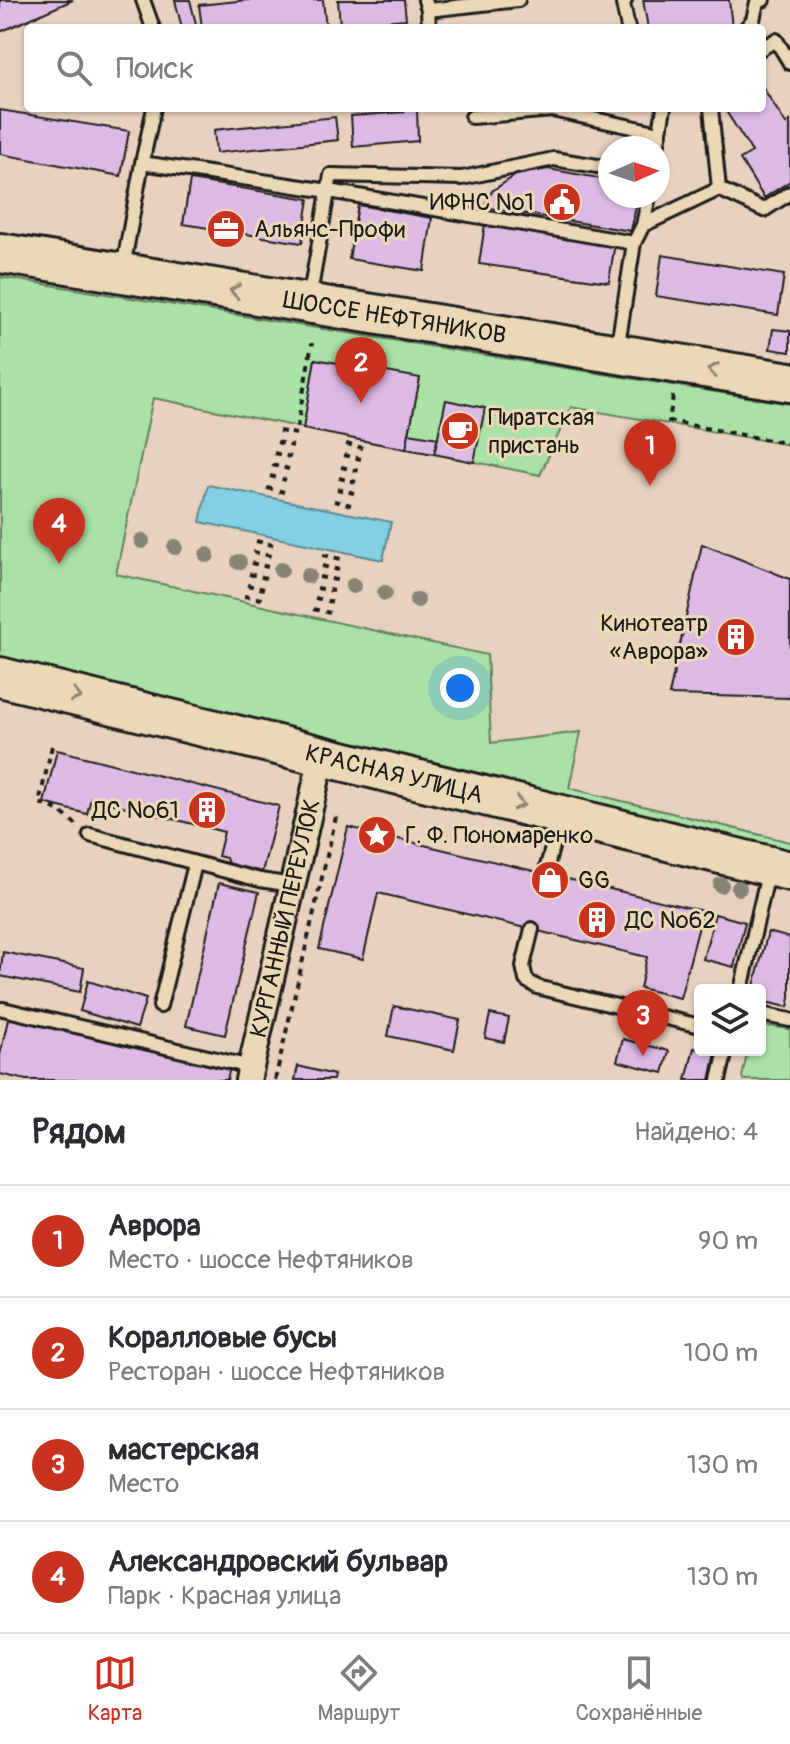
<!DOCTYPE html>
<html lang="ru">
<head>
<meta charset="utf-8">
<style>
  body { margin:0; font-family:Pangolin,sans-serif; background:#f7f7f7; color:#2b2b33 }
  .controls { position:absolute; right:24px; bottom:24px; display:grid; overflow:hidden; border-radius:8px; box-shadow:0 2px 6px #0004 }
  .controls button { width:72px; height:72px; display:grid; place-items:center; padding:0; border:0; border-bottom:2px solid #e1e1e2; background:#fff; color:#2b2b33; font:40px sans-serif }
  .compass { position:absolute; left:598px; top:136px; width:72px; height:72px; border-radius:50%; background:#fff; box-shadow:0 2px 6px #0004; rotate:87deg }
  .you { position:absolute; left:460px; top:688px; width:28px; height:28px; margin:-20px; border:6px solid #fff; border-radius:50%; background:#1a73e8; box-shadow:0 0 0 12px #1a73e833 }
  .badge { display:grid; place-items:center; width:52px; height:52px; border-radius:50%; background:#c8321e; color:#fff; font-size:26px; font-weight:700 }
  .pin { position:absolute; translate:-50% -66px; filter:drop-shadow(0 2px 4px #0008) }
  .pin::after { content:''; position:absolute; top:42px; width:28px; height:24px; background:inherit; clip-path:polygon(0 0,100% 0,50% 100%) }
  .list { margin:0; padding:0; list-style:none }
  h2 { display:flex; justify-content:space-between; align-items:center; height:104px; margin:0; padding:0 32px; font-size:34px }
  h2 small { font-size:26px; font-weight:400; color:#7c7c81 }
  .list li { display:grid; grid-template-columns:52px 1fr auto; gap:24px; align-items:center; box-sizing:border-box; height:112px; padding:0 32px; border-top:2px solid #e1e1e2 }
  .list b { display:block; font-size:30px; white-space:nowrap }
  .list p { margin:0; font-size:26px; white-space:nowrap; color:#7c7c81 }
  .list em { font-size:26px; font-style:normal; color:#7c7c81 }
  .icon { flex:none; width:44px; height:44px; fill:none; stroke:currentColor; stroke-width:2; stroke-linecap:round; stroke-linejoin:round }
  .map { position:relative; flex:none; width:790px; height:1080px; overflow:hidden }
  .search { position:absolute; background:#fff; box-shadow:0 2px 6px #0004; left:24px; right:24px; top:24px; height:88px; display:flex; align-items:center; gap:20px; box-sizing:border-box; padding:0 28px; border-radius:8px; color:#7c7c81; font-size:30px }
  .sheet { height:552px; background:#fff }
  nav { display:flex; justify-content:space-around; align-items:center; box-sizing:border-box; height:112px; border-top:2px solid #e1e1e2; background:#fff; font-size:22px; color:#7c7c81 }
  nav a { display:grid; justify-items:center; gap:4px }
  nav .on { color:#c8321e }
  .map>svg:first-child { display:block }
  .green { fill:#aae2a6; stroke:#637f61; stroke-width:2 }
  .water { fill:#83d0e2; stroke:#5a8893; stroke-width:2 }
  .building { fill:#ddbae5; stroke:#1c1c1c; stroke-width:2 }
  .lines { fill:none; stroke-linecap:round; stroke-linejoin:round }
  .service-casing { stroke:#1c1c1c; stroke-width:18 }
  .minor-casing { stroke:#1c1c1c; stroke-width:30 }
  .primary-casing { stroke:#1c1c1c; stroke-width:44 }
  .path { stroke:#1c1c1c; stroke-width:4; stroke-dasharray:6 6; stroke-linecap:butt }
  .service { stroke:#ebd8b6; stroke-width:12 }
  .minor { stroke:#ebd8b6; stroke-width:24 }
  .primary { stroke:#ebd8b6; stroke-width:38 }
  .tree { fill:#878475 }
  .oneway { stroke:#8e8371 }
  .labels { text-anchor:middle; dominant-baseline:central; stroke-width:6; stroke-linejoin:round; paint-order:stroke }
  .poi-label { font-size:24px; fill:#1c1c1c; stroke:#ebd8b6; text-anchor:start }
  .street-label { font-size:24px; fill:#1c1c1c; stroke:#ebd8b6 }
</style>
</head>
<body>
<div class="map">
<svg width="790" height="1080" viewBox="0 0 790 1080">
  <rect width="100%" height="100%" fill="#e8d2bf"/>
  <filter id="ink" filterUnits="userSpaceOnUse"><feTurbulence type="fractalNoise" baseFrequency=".0125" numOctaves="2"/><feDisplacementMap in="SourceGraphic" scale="16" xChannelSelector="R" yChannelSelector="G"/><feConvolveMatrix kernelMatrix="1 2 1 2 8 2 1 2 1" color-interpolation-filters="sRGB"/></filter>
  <g filter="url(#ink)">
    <path class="green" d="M0,277L790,404V445L571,407L540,475L153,398L116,574L487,655L491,743L581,732L569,788L790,842V855L0,660Z
      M768,1026L790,1029V1080H744L742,1077L748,1050H760V1030Z"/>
    <path class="water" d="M208,485L391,522L383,560L200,522Z"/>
    <path class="building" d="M0,0H73L0,32Z
      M175,0H190L197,28H182Z
      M248,0H323L326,28H202L199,5Z
      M338,0H404L406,19L340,25Z
      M643,0H729L732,28H648Z
      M762,86L786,124L790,121V181L764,198L740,159L752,152L724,108H762Z
      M403,108H417L418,141L353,147L351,116L404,112Z
      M0,110L129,131L121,176L0,154Z
      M335,117L338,140L216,153L214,130Z
      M548,169L610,180V196H638L631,231L484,207L492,191L516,175Z
      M190,180L309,199L302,243L183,224Z
      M358,205L432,218L424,271L349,259Z
      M485,224L615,242L609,282L479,264Z
      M662,255L784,275L778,315L656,296Z
      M773,329L790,331V352L770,349Z
      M315,359L420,378L406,449L303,429Z
      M446,400L485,408L474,462L434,454Z
      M409,433L438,438L434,454L406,449Z
      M702,544L790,579V698L669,695Z
      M57,750L279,806L262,872L228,864L226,858L218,856L224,832L91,798L87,814L44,803Z
      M348,827L703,911L680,998L640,988L647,957L378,893L363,959L319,949Z
      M219,883L259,892L225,1035L186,1026Z
      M715,914L745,922L734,967L703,959Z
      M768,932L790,938V998L788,1007L760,1001V990H753Z
      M3,952L84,968L80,992L0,976Z
      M88,981L146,999L137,1028L80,1011Z
      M394,1006L460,1020L454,1050L388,1036Z
      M490,1014L509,1018L504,1042L485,1038Z
      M9,1015L230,1067L227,1080H26L0,1074V1055Z
      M623,1039L669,1051L663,1073L617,1061Z
      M694,1048L716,1053L710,1080H686Z
      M298,1066L334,1075L333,1080H295Z"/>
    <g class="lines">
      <g class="service-casing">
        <path id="service" d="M143,0L153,28
          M425,0L428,10L518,0
          M625,0L623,4L628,28
          M428,10L429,28
          M746,28L753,20L757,2L763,0
          M762,48L776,40L790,63
          M711,108L719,189
          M472,117L552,110L660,133
          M657,148L664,108
          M142,163L154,108
          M719,189L764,210L790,193
          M643,225L719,189
          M123,268L142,163L329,191L634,243
          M309,300L331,175L462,178L554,159L610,168
          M617,351L634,243L643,225L649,196
          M90,835L260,880L292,885
          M545,874L560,818
          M532,929L523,966L526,980L537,987L700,1026
          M741,990L769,869
          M160,1006L195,864
          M3,1009L251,1067
          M760,1014L790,1020
          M719,1080L726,1050"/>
      </g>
      <g class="minor-casing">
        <g id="minor">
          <path id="s1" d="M248,1080L322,756"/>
        </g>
      </g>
      <g class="primary-casing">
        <g id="primary">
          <path id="s2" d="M0,253L790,382"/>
          <path id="s3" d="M0,677L790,871"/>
        </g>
      </g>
      <path class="path" d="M673,396L669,421L790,444
        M297,428L312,343
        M279,431L296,434
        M277,442L293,446
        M346,444L363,448
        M274,453L291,457
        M344,455L361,459
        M272,465L289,469
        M341,467L359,471
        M270,476L286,480
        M339,478L356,482
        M267,488L284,492
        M337,489L354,493
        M334,501L351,505
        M256,541L273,545
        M253,552L271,556
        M323,555L341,559
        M251,563L268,567
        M322,566L339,570
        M249,574L266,578
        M319,577L337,580
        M247,585L264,589
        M317,588L334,591
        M244,596L262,599
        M315,598L332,602
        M313,609L330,613
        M52,746L39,803L58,810L78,826
        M275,1080L336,817"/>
      <use href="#service" class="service"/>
      <use href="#minor" class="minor"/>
      <use href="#primary" class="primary"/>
    </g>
    <g class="tree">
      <circle cx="142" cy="541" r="8"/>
      <circle cx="175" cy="547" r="8"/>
      <circle cx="207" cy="555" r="8"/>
      <circle cx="239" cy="562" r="8"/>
      <circle cx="281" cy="570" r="8"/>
      <circle cx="308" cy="576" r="8"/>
      <circle cx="353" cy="586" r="8"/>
      <circle cx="385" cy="593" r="8"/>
      <circle cx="417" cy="600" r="8"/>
      <circle cx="721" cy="885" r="8"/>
      <circle cx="739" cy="888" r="8"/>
    </g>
    <defs><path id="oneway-chevron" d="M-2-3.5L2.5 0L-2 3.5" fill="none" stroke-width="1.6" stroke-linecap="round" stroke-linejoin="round" transform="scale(2)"/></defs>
    <g class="oneway">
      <use href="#oneway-chevron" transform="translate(235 291) rotate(-171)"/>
      <use href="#oneway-chevron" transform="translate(713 370) rotate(-171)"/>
      <use href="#oneway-chevron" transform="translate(76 696) rotate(14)"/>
      <use href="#oneway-chevron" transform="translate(519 804) rotate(14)"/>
    </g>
  </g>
  <defs>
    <g id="civic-disc" transform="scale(2)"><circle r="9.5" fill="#c8321e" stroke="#ebd8b6"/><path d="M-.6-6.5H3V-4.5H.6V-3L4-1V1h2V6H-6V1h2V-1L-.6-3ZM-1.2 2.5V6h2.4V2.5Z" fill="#fff"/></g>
    <g id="office-disc" transform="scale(2)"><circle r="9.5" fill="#c8321e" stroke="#ebd8b6"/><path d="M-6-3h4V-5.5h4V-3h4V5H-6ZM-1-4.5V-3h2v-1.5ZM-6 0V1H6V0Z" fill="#fff"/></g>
    <g id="cafe-disc" transform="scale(2)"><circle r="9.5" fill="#c8321e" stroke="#ebd8b6"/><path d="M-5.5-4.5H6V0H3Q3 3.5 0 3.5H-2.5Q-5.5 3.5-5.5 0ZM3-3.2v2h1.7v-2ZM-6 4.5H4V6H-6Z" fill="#fff"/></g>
    <g id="building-disc" transform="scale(2)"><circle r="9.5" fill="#c8321e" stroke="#ebd8b6"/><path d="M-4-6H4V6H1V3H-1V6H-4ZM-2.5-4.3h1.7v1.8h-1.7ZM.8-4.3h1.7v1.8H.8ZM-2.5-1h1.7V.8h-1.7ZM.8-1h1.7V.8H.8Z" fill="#fff"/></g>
    <g id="sight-disc" transform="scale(2)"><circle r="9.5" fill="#c8321e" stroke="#ebd8b6"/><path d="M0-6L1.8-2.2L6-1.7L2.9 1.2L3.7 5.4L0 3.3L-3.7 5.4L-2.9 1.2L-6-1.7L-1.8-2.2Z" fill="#fff"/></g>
    <g id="shop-disc" transform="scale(2)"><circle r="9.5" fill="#c8321e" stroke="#ebd8b6"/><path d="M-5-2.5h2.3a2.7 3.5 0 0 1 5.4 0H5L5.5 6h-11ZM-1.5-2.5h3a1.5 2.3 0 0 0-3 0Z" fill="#fff"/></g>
  </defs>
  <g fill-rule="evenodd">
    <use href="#civic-disc" x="562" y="202"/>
    <use href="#office-disc" x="226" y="229"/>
    <use href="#cafe-disc" x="460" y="431"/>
    <use href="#building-disc" x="736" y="637"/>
    <use href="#building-disc" x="207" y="810"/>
    <use href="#sight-disc" x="377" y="835"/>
    <use href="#shop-disc" x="550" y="880"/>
    <use href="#building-disc" x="597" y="920"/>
  </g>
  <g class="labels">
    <g class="poi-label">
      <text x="534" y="202" text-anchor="end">ИФНС №1</text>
      <text x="254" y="229">Альянс-Профи</text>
      <text x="488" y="417">Пиратская<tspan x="488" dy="28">пристань</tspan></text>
      <text x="708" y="623" text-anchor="end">Кинотеатр<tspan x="708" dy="28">«Аврора»</tspan></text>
      <text x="179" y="810" text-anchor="end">ДС №61</text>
      <text x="405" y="835">Г. Ф. Пономаренко</text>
      <text x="578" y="880">GG</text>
      <text x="625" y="920">ДС №62</text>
    </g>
    <g class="street-label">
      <text stroke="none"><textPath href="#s2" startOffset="400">ШОССЕ НЕФТЯНИКОВ</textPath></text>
      <text stroke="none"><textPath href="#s3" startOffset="406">КРАСНАЯ УЛИЦА</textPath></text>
      <text stroke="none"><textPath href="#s1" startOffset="166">КУРГАННЫЙ ПЕРЕУЛОК</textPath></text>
    </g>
  </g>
</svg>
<div class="controls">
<button><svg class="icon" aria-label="layers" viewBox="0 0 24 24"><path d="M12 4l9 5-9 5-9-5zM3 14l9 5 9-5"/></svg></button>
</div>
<svg class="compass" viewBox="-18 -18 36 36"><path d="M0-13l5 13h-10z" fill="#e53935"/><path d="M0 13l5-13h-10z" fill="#7c7c81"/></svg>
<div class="you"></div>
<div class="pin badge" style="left:650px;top:486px">1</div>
<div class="pin badge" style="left:361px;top:403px">2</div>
<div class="pin badge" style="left:643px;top:1056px">3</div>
<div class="pin badge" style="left:59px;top:564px">4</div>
<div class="search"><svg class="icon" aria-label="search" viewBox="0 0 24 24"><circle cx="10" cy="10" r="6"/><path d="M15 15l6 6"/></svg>Поиск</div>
</div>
<section class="sheet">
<h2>Рядом<small>Найдено: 4</small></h2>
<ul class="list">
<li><span class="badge">1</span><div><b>Аврора</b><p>Место · шоссе Нефтяников</p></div><em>90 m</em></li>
<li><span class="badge">2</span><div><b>Коралловые бусы</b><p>Ресторан · шоссе Нефтяников</p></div><em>100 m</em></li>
<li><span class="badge">3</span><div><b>мастерская</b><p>Место</p></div><em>130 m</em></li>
<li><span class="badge">4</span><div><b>Александровский бульвар</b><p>Парк · Красная улица</p></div><em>130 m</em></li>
</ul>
</section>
<nav>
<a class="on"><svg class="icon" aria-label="map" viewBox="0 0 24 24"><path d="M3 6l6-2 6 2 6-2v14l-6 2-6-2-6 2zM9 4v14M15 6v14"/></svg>Карта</a>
<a><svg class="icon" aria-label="directions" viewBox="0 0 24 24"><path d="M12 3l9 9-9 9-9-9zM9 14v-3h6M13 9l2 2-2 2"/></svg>Маршрут</a>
<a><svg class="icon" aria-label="saved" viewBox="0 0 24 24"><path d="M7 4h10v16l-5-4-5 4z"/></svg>Сохранённые</a>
</nav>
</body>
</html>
